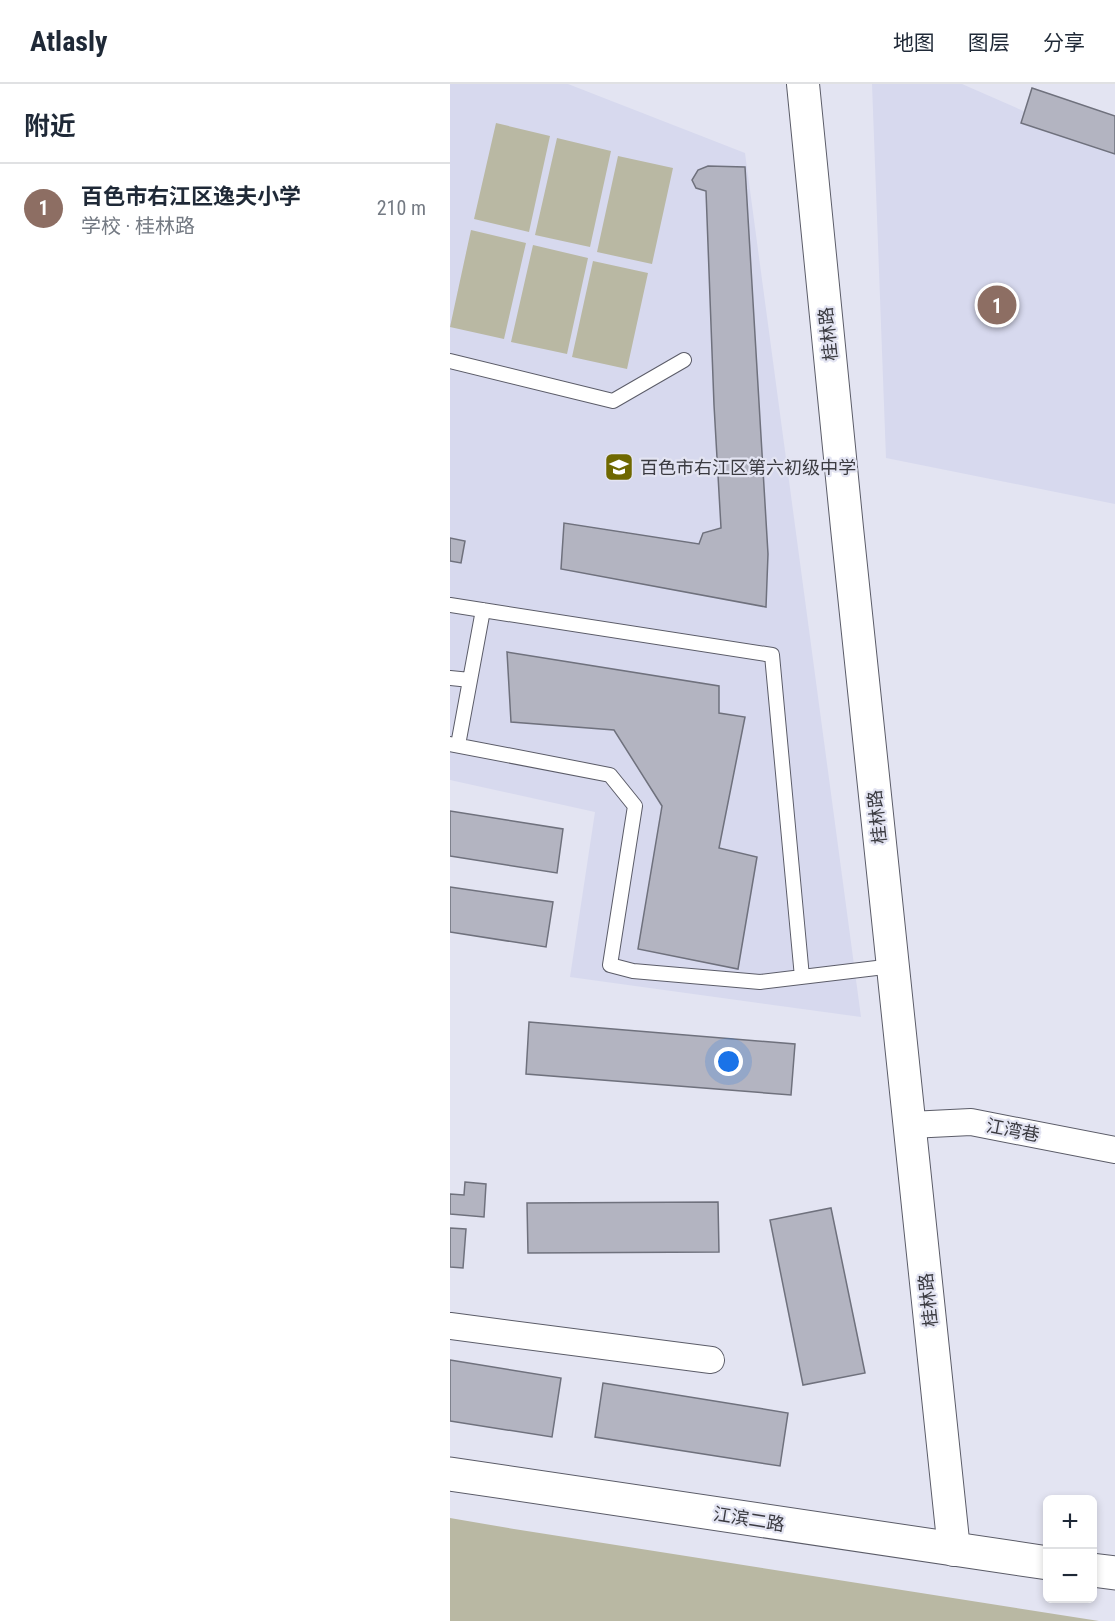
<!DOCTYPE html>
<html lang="zh">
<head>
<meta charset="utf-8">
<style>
  body { margin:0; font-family:"Roboto Condensed","Noto Sans SC",sans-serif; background:#f6f6f7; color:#1f2937 }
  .controls { position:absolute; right:18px; bottom:18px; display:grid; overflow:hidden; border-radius:9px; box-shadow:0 3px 9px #0003 }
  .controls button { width:54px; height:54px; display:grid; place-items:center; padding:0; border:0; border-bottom:2px solid #e0e1e3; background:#fff; color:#1f2937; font:30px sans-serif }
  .you { position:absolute; left:279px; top:978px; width:21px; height:21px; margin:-15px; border:4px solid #fff; border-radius:50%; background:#1a73e8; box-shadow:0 0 0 9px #1a73e833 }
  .badge { display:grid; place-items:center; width:39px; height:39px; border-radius:50%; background:#d93025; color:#fff; font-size:20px; font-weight:700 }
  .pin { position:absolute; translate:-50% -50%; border:3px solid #fff; box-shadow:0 2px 6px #0006 }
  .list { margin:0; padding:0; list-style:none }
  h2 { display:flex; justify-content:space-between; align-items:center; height:78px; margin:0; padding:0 24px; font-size:26px }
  h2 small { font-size:20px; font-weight:400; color:#747a83 }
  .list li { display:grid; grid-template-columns:39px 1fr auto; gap:18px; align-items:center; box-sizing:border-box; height:90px; padding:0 24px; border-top:2px solid #e0e1e3 }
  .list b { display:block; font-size:22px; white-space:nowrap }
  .list p { margin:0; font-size:20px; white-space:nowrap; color:#747a83 }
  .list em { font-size:20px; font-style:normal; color:#747a83 }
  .map { position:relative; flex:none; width:665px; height:1537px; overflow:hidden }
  header { display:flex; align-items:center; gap:36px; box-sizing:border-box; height:84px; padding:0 30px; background:#fff; border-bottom:2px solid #e0e1e3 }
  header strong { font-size:28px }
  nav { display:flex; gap:33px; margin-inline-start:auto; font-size:21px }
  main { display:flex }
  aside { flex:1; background:#fff }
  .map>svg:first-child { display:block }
  .built { fill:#d7d9ee }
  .green { fill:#b9b8a3 }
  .building { fill:#b3b4c1; stroke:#6f717d; stroke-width:1.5 }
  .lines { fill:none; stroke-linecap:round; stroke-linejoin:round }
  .service-casing { stroke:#5b5c68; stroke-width:16 }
  .minor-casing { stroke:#5b5c68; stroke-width:28 }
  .tertiary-casing { stroke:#5b5c68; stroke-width:34 }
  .secondary-casing { stroke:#5b5c68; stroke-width:35 }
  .service { stroke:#fff; stroke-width:14 }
  .minor { stroke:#fff; stroke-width:26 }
  .tertiary { stroke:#fff; stroke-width:32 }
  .secondary { stroke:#fff; stroke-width:33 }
  .labels { text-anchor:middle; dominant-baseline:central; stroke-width:4.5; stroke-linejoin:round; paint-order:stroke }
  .street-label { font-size:18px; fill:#3b3b41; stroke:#e3e4f2 }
  .poi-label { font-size:18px; fill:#3b3b41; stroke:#e3e4f2; text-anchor:start }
</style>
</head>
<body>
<header>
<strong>Atlasly</strong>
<nav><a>地图</a><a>图层</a><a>分享</a></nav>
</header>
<main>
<aside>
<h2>附近<small></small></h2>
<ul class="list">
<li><span class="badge" style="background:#8d6e63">1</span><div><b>百色市右江区逸夫小学</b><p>学校 · 桂林路</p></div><em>210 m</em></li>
</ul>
</aside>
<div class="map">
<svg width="665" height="1537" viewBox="0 0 665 1537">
  <rect width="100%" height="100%" fill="#e3e4f2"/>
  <path class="built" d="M0,0H118L295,69L411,933L120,893L145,728L0,696Z
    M422,0H512L665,67V420L436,374Z"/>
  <path class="green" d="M46,39L100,52L79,148L24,135Z
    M107,54L161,67L140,163L85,151Z
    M168,72L223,84L202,180L147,168Z
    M21,146L76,159L54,255L0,243Z
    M83,161L138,174L117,270L61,258Z
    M143,177L198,189L177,285L122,273Z
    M0,1434L64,1445L649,1537H0Z"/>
  <path class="building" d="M582,4L665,32V70L571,39Z
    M258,82L295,83L318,470L316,523L111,485L114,439L249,460L253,449L271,444L264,321L256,107L246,104L242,96L248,86Z
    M0,454L15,457L11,479L0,477Z
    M57,568L269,602V629L295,633L269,764L307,773L288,885L188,865L212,722L164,646L61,638Z
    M0,727L113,745L107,789L0,772Z
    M0,803L103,818L96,863L0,848Z
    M79,938L345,960L341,1011L76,990Z
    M15,1098L36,1100L34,1133L0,1130V1110L14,1111Z
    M268,1118L269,1168L78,1169L77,1119Z
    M381,1124L415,1289L353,1301L320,1136Z
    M0,1144L16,1145L13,1184L0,1183Z
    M0,1276L111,1294L102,1353L0,1337Z
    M153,1299L338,1329L330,1382L145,1353Z"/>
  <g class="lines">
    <g class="service-casing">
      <path id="service" d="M0,277L163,317L234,276
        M0,521L322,571L352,893
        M0,594L20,596
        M0,660L160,691L185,722L160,881L183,887L310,898L443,882
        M8,661L33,526"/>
    </g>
    <g class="minor-casing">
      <path id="minor" d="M460,1041L521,1038L665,1066
        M0,1242L261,1276"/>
    </g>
    <g class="tertiary-casing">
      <path id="tertiary" d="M353,0L397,444L504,1466"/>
    </g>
    <g class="secondary-casing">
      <path id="secondary" d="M0,1390L598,1479
        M642,1486L665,1489"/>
    </g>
    <use href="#service" class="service"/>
    <use href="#minor" class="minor"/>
    <use href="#tertiary" class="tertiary"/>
    <use href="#secondary" class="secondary"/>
  </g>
  <defs>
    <g id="school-square" transform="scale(1.5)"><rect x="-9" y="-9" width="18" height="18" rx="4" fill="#6f6800" stroke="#e3e4f2"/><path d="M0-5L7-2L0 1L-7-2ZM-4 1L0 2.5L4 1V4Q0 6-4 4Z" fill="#fff"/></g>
  </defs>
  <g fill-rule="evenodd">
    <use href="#school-square" x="169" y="383"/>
  </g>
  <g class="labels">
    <g class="street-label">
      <text transform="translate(378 250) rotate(-96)">桂林路</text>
      <text transform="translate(427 733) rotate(-96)">桂林路</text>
      <text transform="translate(563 1046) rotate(11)">江湾巷</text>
      <text transform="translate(478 1216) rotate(-96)">桂林路</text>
      <text transform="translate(299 1435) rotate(9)">江滨二路</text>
    </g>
    <g class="poi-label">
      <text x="190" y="383">百色市右江区第六初级中学</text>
    </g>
  </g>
</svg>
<div class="controls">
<button>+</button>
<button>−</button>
</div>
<div class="you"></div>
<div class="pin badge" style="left:547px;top:221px;background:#8d6e63">1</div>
</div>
</main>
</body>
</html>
